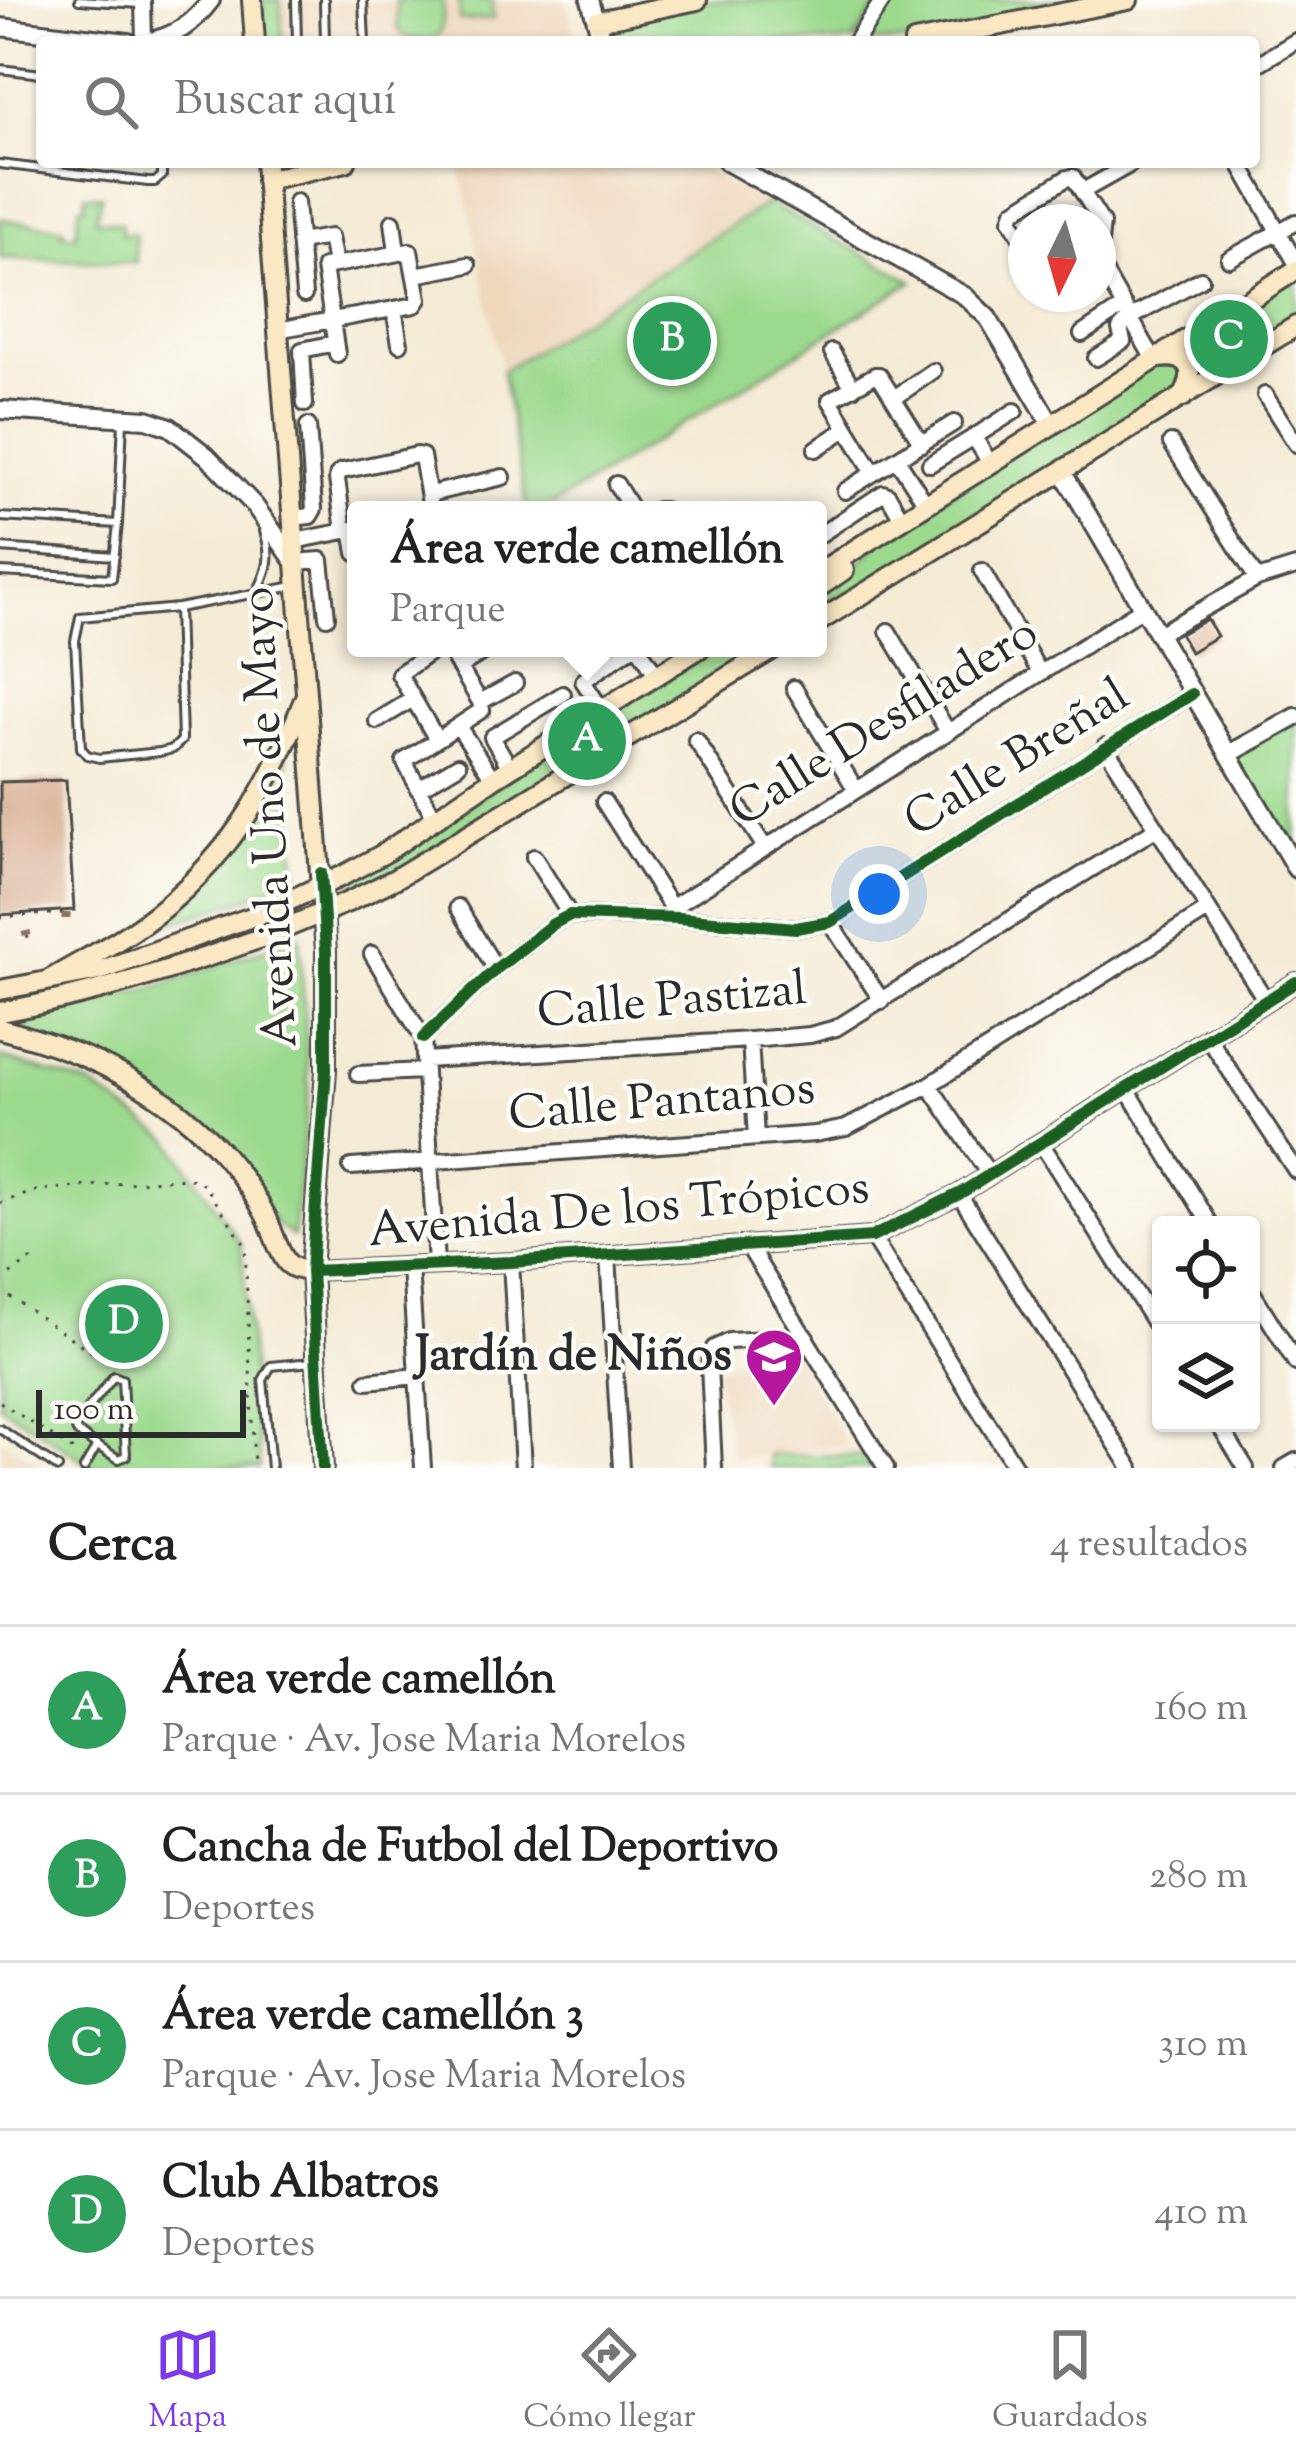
<!DOCTYPE html>
<html lang="es">
<head>
<meta charset="utf-8">
<style>
  body { margin:0; font-family:"Sorts Mill Goudy",serif; background:#f2f2f2; color:#222 }
  .controls { position:absolute; right:36px; bottom:36px; display:grid; overflow:hidden; border-radius:12px; box-shadow:0 3px 9px #0004 }
  .controls button { width:108px; height:108px; display:grid; place-items:center; padding:0; border:0; border-bottom:3px solid #e0e0e0; background:#fff; color:#222; font:60px sans-serif }
  .compass { position:absolute; left:1008px; top:204px; width:108px; height:108px; border-radius:50%; background:#fff; box-shadow:0 3px 9px #0004; rotate:185deg }
  .scale { position:absolute; left:36px; bottom:30px; width:210px; box-sizing:border-box; padding-left:12px; border:6px solid #2b2b2b; border-top:0; font-size:33px; line-height:42px; white-space:nowrap; color:#2b2b2b; -webkit-text-stroke:9px #fdfcf7; paint-order:stroke }
  .you { position:absolute; left:879px; top:894px; width:42px; height:42px; margin:-30px; border:9px solid #fff; border-radius:50%; background:#1a73e8; box-shadow:0 0 0 18px #1a73e833 }
  .badge { display:grid; place-items:center; width:78px; height:78px; border-radius:50%; background:#7c3aed; color:#fff; font-size:39px; font-weight:700 }
  .pin { position:absolute; translate:-50% -50%; border:6px solid #fff; box-shadow:0 3px 12px #0006 }
  .popup { position:absolute; left:347px; top:501px; width:480px; height:156px; box-sizing:border-box; display:grid; place-content:center; border-radius:12px; background:#fff; filter:drop-shadow(0 3px 9px #0005); font-size:39px; white-space:nowrap; color:#767676 }
  .popup b { font-size:45px; color:#222 }
  .popup::after { content:''; position:absolute; left:50%; top:100%; margin-left:-24px; border:24px solid transparent; border-top-color:#fff }
  .list { margin:0; padding:0; list-style:none }
  h2 { display:flex; justify-content:space-between; align-items:center; height:156px; margin:0; padding:0 48px; font-size:51px }
  h2 small { font-size:39px; font-weight:400; color:#767676 }
  .list li { display:grid; grid-template-columns:78px 1fr auto; gap:36px; align-items:center; box-sizing:border-box; height:168px; padding:0 48px; border-top:3px solid #e0e0e0 }
  .list b { display:block; font-size:45px; white-space:nowrap }
  .list p { margin:0; font-size:39px; white-space:nowrap; color:#767676 }
  .list em { font-size:39px; font-style:normal; color:#767676 }
  .icon { flex:none; width:66px; height:66px; fill:none; stroke:currentColor; stroke-width:2; stroke-linecap:round; stroke-linejoin:round }
  .map { position:relative; flex:none; width:1296px; height:1468px; overflow:hidden }
  .search { position:absolute; background:#fff; box-shadow:0 3px 9px #0004; left:36px; right:36px; top:36px; height:132px; display:flex; align-items:center; gap:30px; box-sizing:border-box; padding:0 42px; border-radius:12px; color:#767676; font-size:45px }
  .sheet { height:828px; background:#fff }
  nav { display:flex; justify-content:space-around; align-items:center; box-sizing:border-box; height:168px; border-top:3px solid #e0e0e0; background:#fff; font-size:33px; color:#767676 }
  nav a { display:grid; justify-items:center; gap:6px }
  nav .on { color:#7c3aed }
  .map>svg:first-child { display:block }
  .built { fill:#eed7bb }
  .green { fill:#9bd98d; stroke:#63825c; stroke-width:3 }
  .building { fill:#d6a88c }
  .lines { fill:none; stroke-linecap:round; stroke-linejoin:round }
  .service-casing { stroke:#494845; stroke-width:12 }
  .minor-casing { stroke:#494845; stroke-width:20 }
  .tertiary-casing { stroke:#494845; stroke-width:22 }
  .secondary-casing { stroke:#494845; stroke-width:24 }
  .path { stroke:#494845; stroke-width:3; stroke-dasharray:3 9; stroke-linecap:butt }
  .service { stroke:#fff; stroke-width:6 }
  .minor { stroke:#fff; stroke-width:14 }
  .tertiary { stroke:#fff; stroke-width:16 }
  .secondary { stroke:#fae7c3; stroke-width:18 }
  .secondary-bridge-casing { stroke:#494845; stroke-width:24; stroke-linecap:butt }
  .secondary-bridge { stroke:#fae7c3; stroke-width:18 }
  .quiet { stroke:#8d6e63; stroke-width:9; stroke-dasharray:18 9; stroke-linecap:butt }
  .cycleway-casing { stroke:#fdfcf7; stroke-width:20 }
  .cycleway { stroke:#1b5e20; stroke-width:12 }
  .labels { text-anchor:middle; dominant-baseline:central; stroke-width:9; stroke-linejoin:round; paint-order:stroke }
  .street-label { font-size:48px; fill:#2b2b2b; stroke:#fdfcf7 }
  .poi-label { font-size:48px; font-weight:bold; fill:#2b2b2b; stroke:#fdfcf7; text-anchor:end }
</style>
</head>
<body>
<div class="map">
<svg width="1296" height="1468" viewBox="0 0 1296 1468">
  <rect width="100%" height="100%" fill="#fdfcf7"/>
  <filter id="ink" filterUnits="userSpaceOnUse"><feTurbulence type="fractalNoise" baseFrequency=".00833" numOctaves="2"/><feDisplacementMap in="SourceGraphic" scale="24" xChannelSelector="R" yChannelSelector="G"/><feConvolveMatrix kernelMatrix="1 2 1 2 8 2 1 2 1" color-interpolation-filters="sRGB"/></filter>
  <filter id="wash" filterUnits="userSpaceOnUse"><feTurbulence type="fractalNoise" baseFrequency=".004" numOctaves="4" result="noise"/><feDisplacementMap in="SourceGraphic" scale="48" xChannelSelector="R" yChannelSelector="G"/><feGaussianBlur stdDeviation="2.7" result="paint"/><feColorMatrix in="noise" values="0 0 0 0 0 0 0 0 0 0 0 0 0 0 0 0 0 1.4 0 .05"/><feComposite in="paint" operator="in"/></filter>
  <g filter="url(#wash)">
    <rect width="100%" height="100%" fill="#f4ebd6"/>
    <path class="built" d="M281,0H565L574,30L567,42H283Z
      M457,162H690L768,203L502,371L466,194Z
      M789,1343L847,1446L732,1460L715,1369Z
      M0,1438L45,1468H0Z"/>
    <path class="green" d="M262,0H280L283,42H265Z
      M396,0H443C445,32 441,48 404,36L398,28Z
      M459,0H492L493,19L460,21Z
      M705,0H881L852,42H604L598,22Z
      M885,0H1119L907,42H857Z
      M85,195L102,196L95,219L121,223L122,234H135L136,263L0,258V219L64,228L62,234L76,235L79,207H84Z
      M768,203L913,281L545,510H527L502,371Z
      M1296,272V325L1192,386L1177,354Z
      M1183,359L1189,386L849,598L845,592L818,609V593L853,569L884,537L1148,364Z
      M707,648H764L416,861L336,898L338,894L392,854Z
      M1296,719V866L1231,754Z
      M287,755L297,877L241,901L136,934L193,888Z
      M300,936L309,1090L293,1237L276,1225L219,1139L13,1023L156,987Z
      M0,1057L90,1085L169,1139L241,1244L260,1468H95L0,1405Z
      M769,1455L865,1456L871,1468H770Z"/>
    <g id="blocks">
      <path class="building" d="M1207,619L1217,636L1190,652L1180,634Z
        M66,780L74,910L0,915V782Z"/>
    </g>
  </g>
  <g filter="url(#ink)">
    <use href="#blocks" fill-opacity="0" stroke="#494845" stroke-width="3"/>
    <g class="lines">
      <g class="service-casing">
        <path id="service" d="M79,0L140,4
          M296,0L297,42
          M324,0L325,42
          M363,0L365,42
          M0,69L42,74
          M0,164L148,182H155L162,176V162
          M0,517L118,524
          M0,548L115,556
          M0,572L112,578L118,524L123,421
          M257,592C269,569 272,555 264,531
          M178,608L182,740L173,749L160,752L99,758L87,755L81,748L75,641L80,617L178,608L294,586
          M0,1429L58,1468
          M84,1468L97,1446L77,1432L75,1425L114,1376L122,1379L126,1456L119,1459L97,1446
          M271,1468L263,1380L271,1366L312,1362"/>
      </g>
      <g class="minor-casing">
        <path id="minor" d="M143,0L144,42
          M855,42L883,0
          M1261,62L1296,41
          M1239,162L1296,263
          M1083,191L1131,164
          M296,202L304,295
          M393,222L397,252
          M299,242L330,237L335,264
          M1026,245L1011,220L1014,211L1067,178L1073,177L1102,223L1098,261L1153,358
          M1229,259L1296,222
          M415,275L468,265
          M394,309L400,344
          M278,330C324,321 370,314 415,305L419,299L410,251L324,267L337,354
          M1082,334L1124,306
          M832,352L853,388
          M1096,358L1123,341L1120,329L1130,318L1201,279
          M1265,395L1296,444
          M894,398L933,371
          M305,404L302,350L335,343
          M974,437L1015,411
          M1171,443L1257,579
          M816,449L846,429
          M897,459L926,504
          M930,464L974,437L990,463
          M874,473L830,400L875,375H879L922,444
          M616,484L632,510
          M845,491L954,423
          M430,494L503,477
          M657,510H664
          M292,518L310,516L314,509L308,426
          M352,529L356,553
          M344,531L337,479L338,474L342,471L417,455L422,456L431,510
          M818,536L883,493L888,495L902,519
          M294,541L356,529
          M295,562L321,560L327,617
          M982,571L1040,673
          M888,631L948,732
          M1158,634L1257,579L1296,567
          M639,648L657,676
          M459,667L489,648
          M794,688L856,790
          M480,702L515,683
          M602,710L583,681L631,648
          M377,721L413,699
          M458,726L493,779
          M436,738L399,674L437,648
          M696,740L764,846
          M1105,746L1265,999
          M510,768L492,737L563,694
          M418,789L458,765
          M604,802L675,913
          M434,817L404,761L482,710L480,702L448,648
          M534,857L570,915
          M458,907L496,969
          M671,908L1143,608
          M830,922L882,1001
          M372,954L423,1038L436,1265
          M1207,1036L1296,1171
          M423,1038L496,969L553,924L570,915L678,918L796,928L830,922L1192,694
          M750,1040L756,1138
          M424,1060L750,1040L810,1035L836,1028L1157,828
          M358,1074L424,1071
          M929,1085L989,1174
          M1126,1088L1211,1225
          M1041,1143L1161,1333
          M351,1167L815,1134L846,1128L929,1085L1208,910
          M959,1194L1131,1468
          M872,1237L1016,1468
          M748,1246L886,1468
          M608,1256L621,1468
          M511,1262L523,1468
          M410,1267L423,1468
          M1251,1290L1296,1363
          M367,1381L417,1376
          M1218,1423L1246,1468
          M714,1468L709,1365L714,1348L729,1341L806,1337
          M1284,1468L1296,1461"/>
      </g>
      <g class="tertiary-casing">
        <path id="tertiary" d="M590,0L602,42
          M0,27L128,42
          M147,42C176,36 193,24 211,0
          M727,162L965,296L988,318L1051,424
          M0,410L147,419L170,427L207,456L254,505L295,562
          M1062,471L1296,869
          M1229,754L1296,717
          M311,1271L511,1262L872,1237L959,1194L1296,982"/>
      </g>
      <g class="secondary-casing">
        <path id="secondary" d="M252,0L255,42
          M597,21L697,0
          M914,42L1128,0
          M265,162L326,952V1070L311,1271L323,1468
          M266,180L346,162
          M1159,358C1191,354 1197,371 1183,397
          M818,573L1296,270
          M818,588L844,570
          M818,622L1296,326
          M342,876L383,854L493,779L700,648
          M348,902L395,879L775,648
          M47,981C79,962 114,945 144,923C228,861 268,792 305,697
          M0,990L99,971L260,914
          M0,1012C92,996 177,968 264,937
          M0,1029C84,1050 167,1089 225,1156C241,1175 256,1196 267,1218C273,1231 277,1249 286,1261C292,1269 301,1270 311,1271"/>
      </g>
      <path class="path" d="M0,917L66,913
        M27,936L30,942
        M0,1203L39,1190L188,1178L205,1185L245,1245L254,1468
        M0,1281L34,1258
        M0,1290L96,1355
        M0,1402L79,1454"/>
      <use href="#service" class="service"/>
      <use href="#minor" class="minor"/>
      <use href="#tertiary" class="tertiary"/>
      <use href="#secondary" class="secondary"/>
      <g class="secondary-bridge-casing">
        <path id="secondary-bridge" d="M260,914L342,876
          M264,937L348,902"/>
      </g>
      <use href="#secondary-bridge" class="secondary-bridge"/>
      <path class="quiet" d="M66,913V919
        M26,931L27,936"/>
      <g class="cycleway-casing">
        <path id="cycleway" d="M321,873L326,952V1070L311,1271L323,1468
          M423,1038L496,969L553,924L570,915L678,918L796,928L830,922L1192,694
          M311,1271L511,1262L872,1237L959,1194L1296,982"/>
      </g>
      <use href="#cycleway" class="cycleway"/>
    </g>
  </g>
  <defs>
    <g id="school-pin" transform="scale(3)"><path d="M0 17L-7.5 6A9.5 9.5 0 1 1 7.5 6Z" fill="#b5179e" stroke="#fdfcf7"/><path d="M0-5L7-2L0 1L-7-2ZM-4 1L0 2.5L4 1V4Q0 6-4 4Z" fill="#fff"/></g>
  </defs>
  <g fill-rule="evenodd">
    <use href="#school-pin" x="774" y="1357"/>
  </g>
  <g class="labels">
    <g class="street-label">
      <text transform="translate(885 724) rotate(-32)">Calle Desfiladero</text>
      <text transform="translate(1018 760) rotate(-32)">Calle Breñal</text>
      <text transform="translate(272 817) rotate(-93)">Avenida Uno de Mayo</text>
      <text transform="translate(672 1003) rotate(-5)">Calle Pastizal</text>
      <text transform="translate(662 1104) rotate(-5)">Calle Pantanos</text>
      <text transform="translate(619 1212) rotate(-5)">Avenida De los Trópicos</text>
    </g>
    <g class="poi-label">
      <text x="732" y="1357">Jardín de Niños</text>
    </g>
  </g>
</svg>
<div class="controls">
<button><svg class="icon" aria-label="locate" viewBox="0 0 24 24"><circle cx="12" cy="12" r="6"/><path d="M12 2v4M12 18v4M2 12h4M18 12h4"/></svg></button>
<button><svg class="icon" aria-label="layers" viewBox="0 0 24 24"><path d="M12 4l9 5-9 5-9-5zM3 14l9 5 9-5"/></svg></button>
</div>
<svg class="compass" viewBox="-18 -18 36 36"><path d="M0-13l5 13h-10z" fill="#e53935"/><path d="M0 13l5-13h-10z" fill="#767676"/></svg>
<div class="scale">100 m</div>
<div class="you"></div>
<div class="pin badge" style="left:587px;top:741px;background:#2e9e5b">A</div>
<div class="popup"><b>Área verde camellón</b>Parque</div>
<div class="pin badge" style="left:672px;top:341px;background:#2e9e5b">B</div>
<div class="pin badge" style="left:1229px;top:339px;background:#2e9e5b">C</div>
<div class="pin badge" style="left:124px;top:1324px;background:#2e9e5b">D</div>
<div class="search"><svg class="icon" aria-label="search" viewBox="0 0 24 24"><circle cx="10" cy="10" r="6"/><path d="M15 15l6 6"/></svg>Buscar aquí</div>
</div>
<section class="sheet">
<h2>Cerca<small>4 resultados</small></h2>
<ul class="list">
<li><span class="badge" style="background:#2e9e5b">A</span><div><b>Área verde camellón</b><p>Parque · Av. Jose Maria Morelos</p></div><em>160 m</em></li>
<li><span class="badge" style="background:#2e9e5b">B</span><div><b>Cancha de Futbol del Deportivo</b><p>Deportes</p></div><em>280 m</em></li>
<li><span class="badge" style="background:#2e9e5b">C</span><div><b>Área verde camellón 3</b><p>Parque · Av. Jose Maria Morelos</p></div><em>310 m</em></li>
<li><span class="badge" style="background:#2e9e5b">D</span><div><b>Club Albatros</b><p>Deportes</p></div><em>410 m</em></li>
</ul>
</section>
<nav>
<a class="on"><svg class="icon" aria-label="map" viewBox="0 0 24 24"><path d="M3 6l6-2 6 2 6-2v14l-6 2-6-2-6 2zM9 4v14M15 6v14"/></svg>Mapa</a>
<a><svg class="icon" aria-label="directions" viewBox="0 0 24 24"><path d="M12 3l9 9-9 9-9-9zM9 14v-3h6M13 9l2 2-2 2"/></svg>Cómo llegar</a>
<a><svg class="icon" aria-label="saved" viewBox="0 0 24 24"><path d="M7 4h10v16l-5-4-5 4z"/></svg>Guardados</a>
</nav>
</body>
</html>
